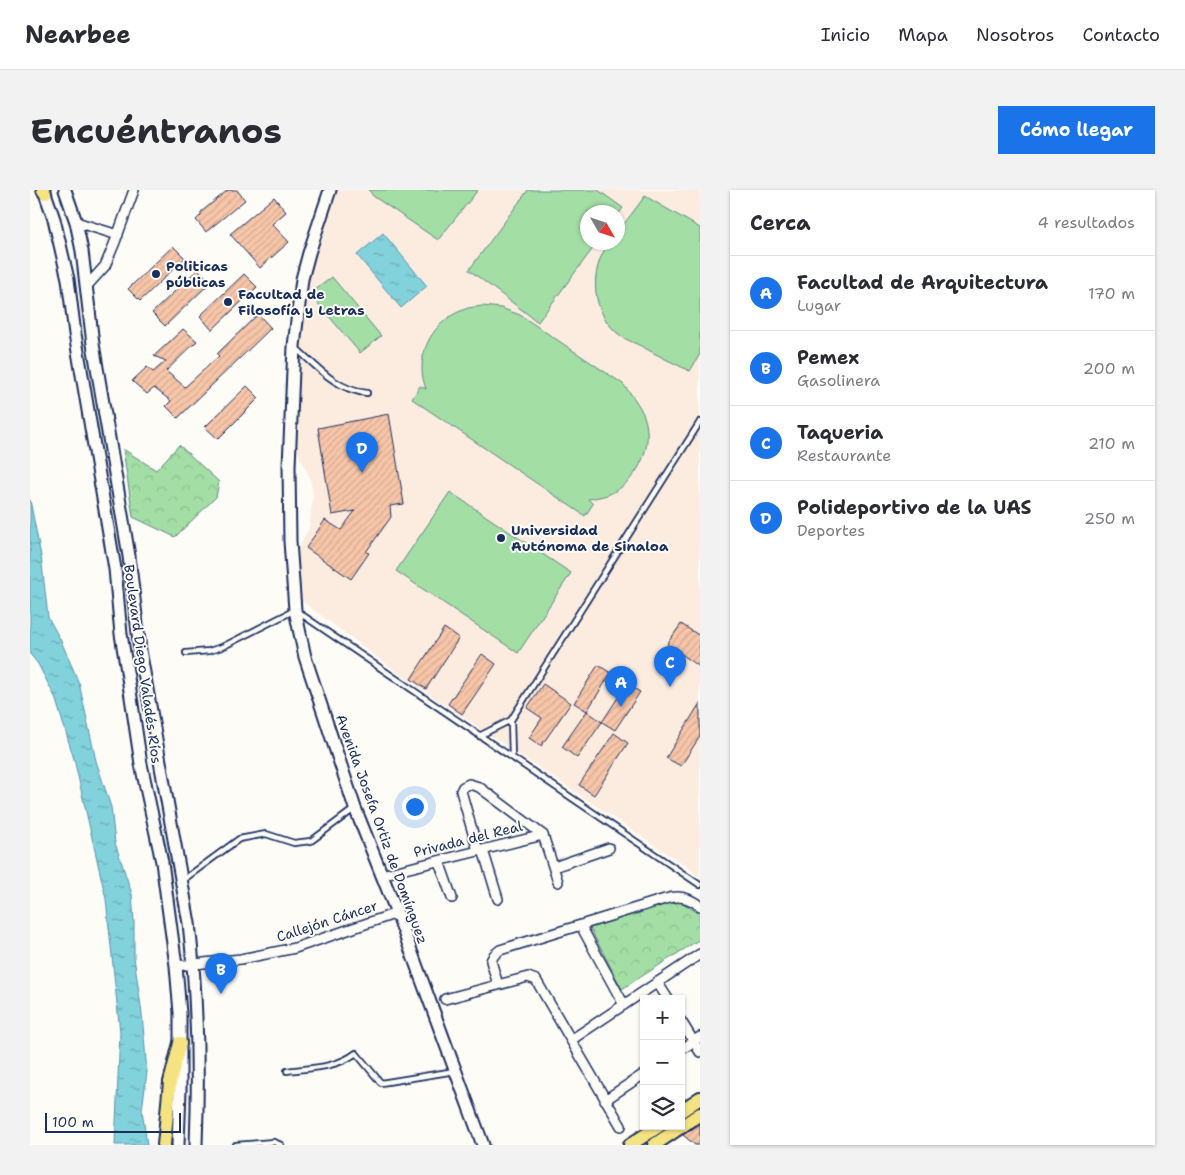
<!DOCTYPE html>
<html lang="es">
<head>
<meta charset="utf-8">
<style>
  body { margin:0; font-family:"Shantell Sans",sans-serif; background:#f2f2f3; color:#2b2b33 }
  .controls { position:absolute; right:15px; bottom:15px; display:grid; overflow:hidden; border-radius:0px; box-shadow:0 1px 4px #0004 }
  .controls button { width:45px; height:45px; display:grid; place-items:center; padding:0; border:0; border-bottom:1px solid #e1e1e2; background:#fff; color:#2b2b33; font:25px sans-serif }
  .compass { position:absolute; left:550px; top:15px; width:45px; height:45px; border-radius:50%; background:#fff; box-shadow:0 1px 4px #0004; rotate:129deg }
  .scale { position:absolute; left:15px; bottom:12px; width:136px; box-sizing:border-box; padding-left:5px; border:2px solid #1b2f5e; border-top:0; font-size:14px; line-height:18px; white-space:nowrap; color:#1b2f5e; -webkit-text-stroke:4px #fdfcf7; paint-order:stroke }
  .you { position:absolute; left:384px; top:616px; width:18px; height:18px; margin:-12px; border:4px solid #fff; border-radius:50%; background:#1a73e8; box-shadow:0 0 0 8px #1a73e833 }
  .badge { display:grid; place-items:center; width:32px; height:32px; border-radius:50%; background:#1a73e8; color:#fff; font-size:16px; font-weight:700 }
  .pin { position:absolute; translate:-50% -41px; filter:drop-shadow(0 1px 2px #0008) }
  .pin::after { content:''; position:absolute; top:26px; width:18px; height:15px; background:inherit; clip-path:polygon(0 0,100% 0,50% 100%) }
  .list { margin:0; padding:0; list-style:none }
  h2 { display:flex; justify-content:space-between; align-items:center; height:65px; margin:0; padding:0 20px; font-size:21px }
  h2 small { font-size:16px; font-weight:400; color:#7c7c81 }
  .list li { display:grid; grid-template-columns:32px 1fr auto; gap:15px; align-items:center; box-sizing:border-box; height:75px; padding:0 20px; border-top:1px solid #e1e1e2 }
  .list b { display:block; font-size:19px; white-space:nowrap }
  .list p { margin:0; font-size:16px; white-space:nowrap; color:#7c7c81 }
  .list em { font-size:16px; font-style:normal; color:#7c7c81 }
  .icon { flex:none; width:28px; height:28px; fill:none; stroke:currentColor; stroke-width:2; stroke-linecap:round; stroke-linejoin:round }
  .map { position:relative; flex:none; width:670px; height:955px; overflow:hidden; border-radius:0px }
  header { display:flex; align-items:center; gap:30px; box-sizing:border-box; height:70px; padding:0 25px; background:#fff; border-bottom:1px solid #e1e1e2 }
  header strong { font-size:24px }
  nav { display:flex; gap:28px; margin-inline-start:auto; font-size:18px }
  .intro { display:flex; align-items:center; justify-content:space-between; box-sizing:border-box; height:120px; padding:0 30px }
  h1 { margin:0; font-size:35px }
  .button { padding:12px 22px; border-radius:0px; background:#1a73e8; color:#fff; font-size:18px; font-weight:700 }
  main { display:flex; gap:30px; padding:0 30px }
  aside { flex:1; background:#fff; border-radius:0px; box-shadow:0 1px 4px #0004 }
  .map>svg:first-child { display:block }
  .built { fill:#fcece0; fill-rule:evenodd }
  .green { fill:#a3dea5; stroke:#5f8682 }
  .forest { fill:url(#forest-crowns); stroke:#5f8682 }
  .water { fill:url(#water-ripples); stroke:#5991aa }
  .building { fill:url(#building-hatch); stroke:#1b2f5e }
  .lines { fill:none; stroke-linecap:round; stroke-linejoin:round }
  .lane-casing { stroke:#1b2f5e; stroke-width:8 }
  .street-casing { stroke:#1b2f5e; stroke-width:12 }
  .secondary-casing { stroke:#1b2f5e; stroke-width:15 }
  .primary-casing { stroke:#1b2f5e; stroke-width:16 }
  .lane { stroke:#fdfcf7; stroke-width:4.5 }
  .street { stroke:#fdfcf7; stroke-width:9 }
  .secondary { stroke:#fdfcf7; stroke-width:11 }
  .primary { stroke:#f5e382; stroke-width:12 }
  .poi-dot { fill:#1b2f5e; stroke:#fdfcf7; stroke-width:2 }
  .labels { text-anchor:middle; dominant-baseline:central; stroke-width:4; stroke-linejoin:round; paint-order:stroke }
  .poi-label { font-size:14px; font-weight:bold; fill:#1b2f5e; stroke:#fdfcf7; text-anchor:start }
  .street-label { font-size:14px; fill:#1b2f5e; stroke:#fdfcf7 }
</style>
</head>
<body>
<header>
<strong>Nearbee</strong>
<nav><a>Inicio</a><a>Mapa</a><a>Nosotros</a><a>Contacto</a></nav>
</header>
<div class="intro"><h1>Encuéntranos</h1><a class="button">Cómo llegar</a></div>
<main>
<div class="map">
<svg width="670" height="955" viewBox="0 0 670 955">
  <defs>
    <pattern id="forest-crowns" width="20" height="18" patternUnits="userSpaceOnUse" patternTransform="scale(1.25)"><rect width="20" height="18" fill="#a3dea5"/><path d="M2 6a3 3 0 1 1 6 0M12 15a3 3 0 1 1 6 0" fill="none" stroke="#8cbf90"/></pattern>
    <pattern id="water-ripples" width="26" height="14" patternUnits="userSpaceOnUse" patternTransform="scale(1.25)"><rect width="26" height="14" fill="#82d2dc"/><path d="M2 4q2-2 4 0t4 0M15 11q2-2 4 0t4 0" fill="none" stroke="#6aabb6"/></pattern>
    <pattern id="building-hatch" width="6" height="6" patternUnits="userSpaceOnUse" patternTransform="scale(1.25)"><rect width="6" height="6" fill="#f8c6a9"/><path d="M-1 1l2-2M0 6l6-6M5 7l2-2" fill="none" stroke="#d4aa94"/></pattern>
  </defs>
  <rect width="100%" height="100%" fill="#fdfcf7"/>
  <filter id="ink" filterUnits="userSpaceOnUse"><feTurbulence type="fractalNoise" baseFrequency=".02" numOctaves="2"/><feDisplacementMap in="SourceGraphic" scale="10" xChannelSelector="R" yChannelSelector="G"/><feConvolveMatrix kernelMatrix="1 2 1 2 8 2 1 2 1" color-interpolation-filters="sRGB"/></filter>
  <g filter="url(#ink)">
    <path class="built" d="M305,0H670V686L378,490L270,410L265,363L279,338L283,305L280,288L267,261L266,251L272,116L279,84ZM558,22H588V52H558Z"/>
    <path class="green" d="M339,0H448L408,50L343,6Z
      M498,0H568L593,18L588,25V22H558V52L567,53L508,132L439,80Z
      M615,6L670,38V164L660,181C643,173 627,165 611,156C605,153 596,150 591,146C561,124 558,81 579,53L588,52V42Z
      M302,87L351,146L330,163L280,104Z
      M452,116L471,118L490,125L593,194C601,204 609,214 614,226C625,257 607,294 577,305C571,307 564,308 558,309L563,314L555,326L382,209L390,196L396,199C394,193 392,186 392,180C391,154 408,129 433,120C438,117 446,117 452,116Z
      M420,302L541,383L488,463L366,381Z"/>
    <path class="forest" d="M149,255L189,292L186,307L145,347L103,327L93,259L126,280Z
      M648,710L670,724V749L592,799L559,736Z"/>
    <path class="water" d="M353,43L397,96L371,118L327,65Z
      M0,310L11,366L18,427L31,451L49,493L66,571L81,617L85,653L102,704L104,731V767L112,824L117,882L112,920L117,955H85L90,842L76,709L44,569L25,507L8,474L0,464Z"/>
    <path class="building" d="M198,0H207L215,10L176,42L166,30L171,25V22Z
      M244,7L256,22L242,34L259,52L230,78L200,44Z
      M143,56L155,68L110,111L98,99Z
      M168,79L181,92L135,136L122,123Z
      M214,84L227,97L182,140L170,126Z
      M228,124L241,138L148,228L136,216L141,211L124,198L117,204L102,191L117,177L123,182L136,171L124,166L153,139L167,151L136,181L155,197L189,166L187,164Z
      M217,196L229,208L188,249L175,237Z
      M359,224L374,314L360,316L361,327L336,362L339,363L321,389L276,358L295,330L311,340L325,321L302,325L288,238Z
      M651,434L670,446V477L637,454Z
      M414,438L429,448L396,499L381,489Z
      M452,464L466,474L432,524L418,514Z
      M568,475L581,483L557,521L544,513Z
      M513,494L541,513L511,556L499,548L512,528L497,518Z
      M597,494L610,502L585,540L572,532Z
      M670,513V546L651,576L636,568Z
      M557,521L572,532L547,568L532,557Z
      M584,543L598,553L564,605L549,595Z
      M670,934V955H665L653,945Z"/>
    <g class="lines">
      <g class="lane-casing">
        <path id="lane" d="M266,158C287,177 308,201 337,203
          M156,463L179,461L192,457L265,420L670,695
          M481,530L482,567
          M449,546L481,530L670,232
          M153,690L209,649L236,644L264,653L281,651L324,619
          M257,881C280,878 307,878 326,863L351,893L425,881
          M206,955L244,952L251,955"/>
      </g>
      <g class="street-casing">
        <path id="street" d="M46,32L88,45
          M56,97L75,76L85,52L104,0
          M513,645L528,692
          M453,660L468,709
          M448,661L431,601L433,597L439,594L449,597L513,645
          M409,671L422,708
          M524,677L579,658
          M351,685L513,645
          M551,736L594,815
          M146,776L211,769L265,758L367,723
          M627,792L638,809
          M468,795L461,771L464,765L470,760L635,709C649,705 658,707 670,716
          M415,809L498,787L506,790L591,936
          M651,831L670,862
          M541,850L670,764
          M651,860L670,847
          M575,910L614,884"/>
      </g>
      <g class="secondary-casing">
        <path id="secondary" d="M14,0L24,29L38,89L45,144L85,379L91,444L99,494L111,574L132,672L146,776L150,823V900L148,955
          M35,0L46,32L52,61L63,154L99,366L110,460L159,733C167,806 169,881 166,955
          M300,0L279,63L272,89L264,156L259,276L260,351L265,420L275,467L325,618L367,723L453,955"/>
      </g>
      <g class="primary-casing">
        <path id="primary" d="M13,0L15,3
          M651,921L670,908
          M134,955L140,892L150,853
          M600,955L629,936
          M624,955L670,924"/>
      </g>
      <use href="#lane" class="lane"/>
      <use href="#street" class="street"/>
      <use href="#secondary" class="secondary"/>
      <use href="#primary" class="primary"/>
    </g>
  </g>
  <g class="poi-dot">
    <circle cx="126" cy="84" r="5"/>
    <circle cx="198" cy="112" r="5"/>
    <circle cx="471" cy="348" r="5"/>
  </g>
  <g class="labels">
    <g class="poi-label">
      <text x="136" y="76">Politicas<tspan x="136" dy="16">públicas</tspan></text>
      <text x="208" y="104">Facultad de<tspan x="208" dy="16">Filosofía y Letras</tspan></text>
      <text x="481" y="340">Universidad<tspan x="481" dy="16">Autónoma de Sinaloa</tspan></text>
    </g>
    <g class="street-label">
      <text transform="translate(113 474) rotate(82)">Boulevard Diego Valadés Ríos</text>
      <text transform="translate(352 639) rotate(70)">Avenida Josefa Ortiz de Domínguez</text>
      <text transform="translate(438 649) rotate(-14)">Privada del Real</text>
      <text transform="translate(297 731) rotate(-18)">Callejón Cáncer</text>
    </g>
  </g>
</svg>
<div class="controls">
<button>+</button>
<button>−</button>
<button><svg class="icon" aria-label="layers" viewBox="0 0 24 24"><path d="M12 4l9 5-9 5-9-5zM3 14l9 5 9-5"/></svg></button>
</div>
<svg class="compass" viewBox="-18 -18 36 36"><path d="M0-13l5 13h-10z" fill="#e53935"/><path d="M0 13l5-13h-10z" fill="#7c7c81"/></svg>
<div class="scale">100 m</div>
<div class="you"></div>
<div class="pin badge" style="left:591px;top:517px">A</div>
<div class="pin badge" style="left:191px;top:804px">B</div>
<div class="pin badge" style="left:640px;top:497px">C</div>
<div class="pin badge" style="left:332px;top:283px">D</div>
</div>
<aside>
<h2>Cerca<small>4 resultados</small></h2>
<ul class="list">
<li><span class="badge">A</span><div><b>Facultad de Arquitectura</b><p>Lugar</p></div><em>170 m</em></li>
<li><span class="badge">B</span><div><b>Pemex</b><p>Gasolinera</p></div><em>200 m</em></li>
<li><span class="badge">C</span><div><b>Taqueria</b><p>Restaurante</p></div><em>210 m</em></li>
<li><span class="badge">D</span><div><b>Polideportivo de la UAS</b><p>Deportes</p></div><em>250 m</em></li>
</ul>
</aside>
</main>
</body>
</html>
